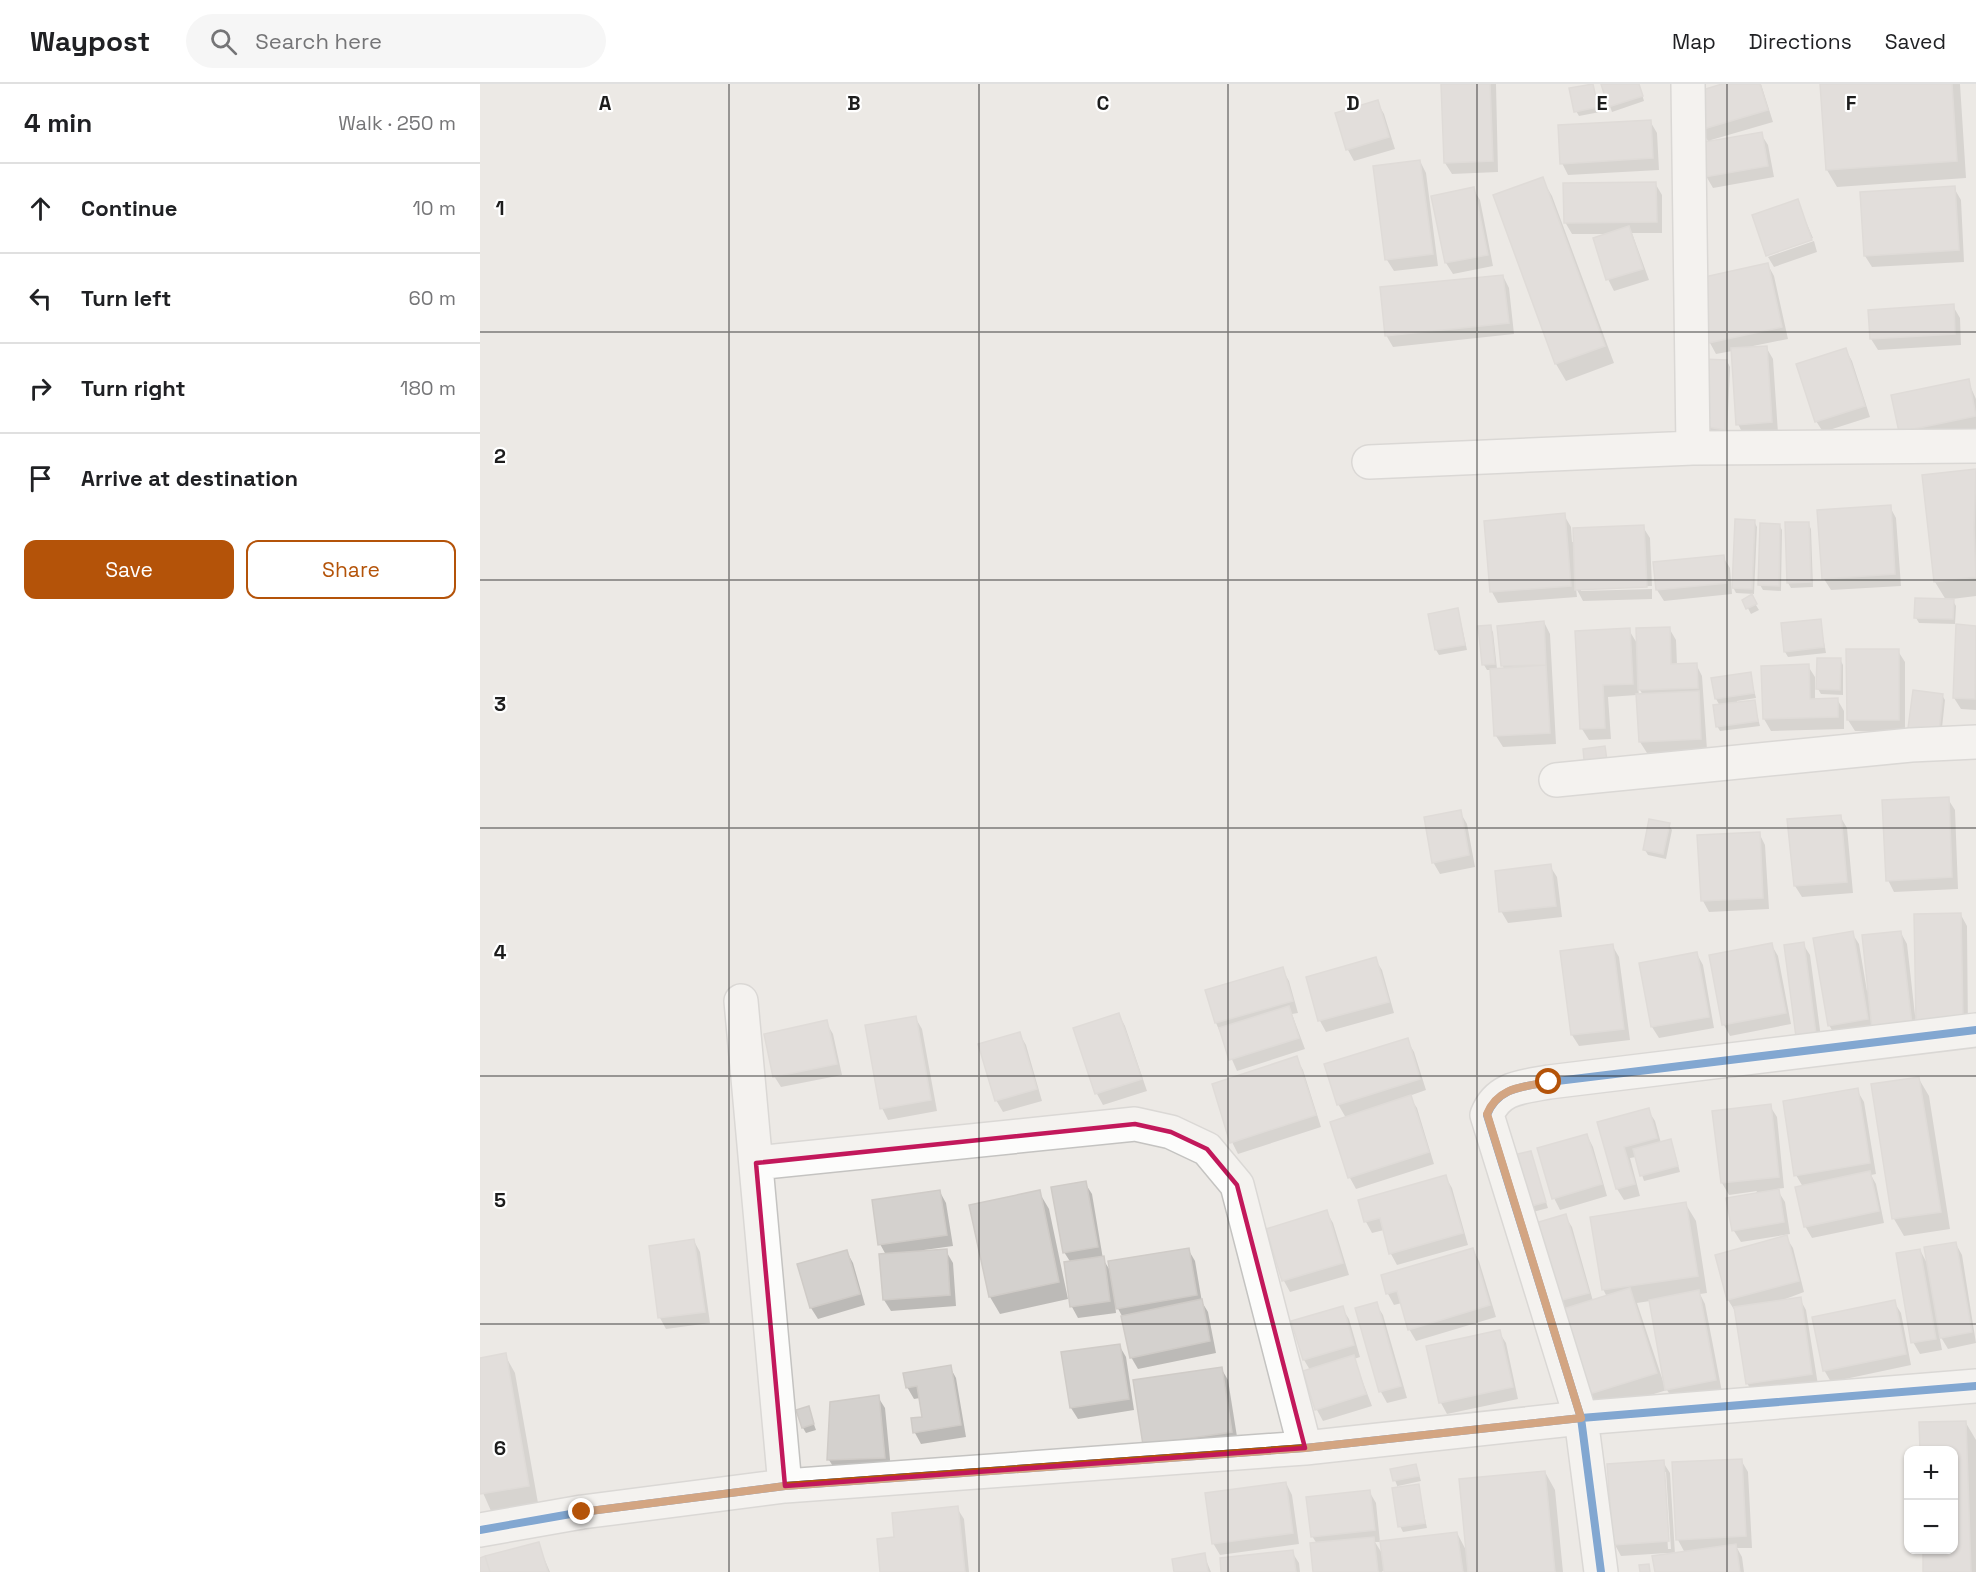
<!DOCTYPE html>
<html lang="en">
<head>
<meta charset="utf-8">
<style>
  body { margin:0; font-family:"Space Grotesk",sans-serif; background:#f6f6f6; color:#202124 }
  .controls { position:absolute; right:18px; bottom:18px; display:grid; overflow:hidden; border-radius:12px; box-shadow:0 2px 4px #0004 }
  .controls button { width:54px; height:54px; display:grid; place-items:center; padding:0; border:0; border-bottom:2px solid #e0e0e0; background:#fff; color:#202124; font:30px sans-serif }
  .stop { position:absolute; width:18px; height:18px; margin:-14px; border:4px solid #b45309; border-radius:50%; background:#fff }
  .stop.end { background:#b45309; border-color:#fff; box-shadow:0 2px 6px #0008 }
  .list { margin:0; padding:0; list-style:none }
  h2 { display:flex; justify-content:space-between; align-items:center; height:78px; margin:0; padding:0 24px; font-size:26px }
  h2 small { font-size:20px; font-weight:400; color:#757577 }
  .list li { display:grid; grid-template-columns:39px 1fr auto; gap:18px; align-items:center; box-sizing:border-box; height:90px; padding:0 24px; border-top:2px solid #e0e0e0 }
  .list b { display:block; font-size:22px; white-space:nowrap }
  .list em { font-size:20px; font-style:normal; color:#757577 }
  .actions { display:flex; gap:12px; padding:18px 24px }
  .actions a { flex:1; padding:14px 0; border:2px solid #b45309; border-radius:12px; text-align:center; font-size:21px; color:#b45309 }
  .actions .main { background:#b45309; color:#fff }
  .icon { flex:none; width:33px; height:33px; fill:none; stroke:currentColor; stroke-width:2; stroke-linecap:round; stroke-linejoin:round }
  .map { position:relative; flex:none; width:1496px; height:1488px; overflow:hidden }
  header { display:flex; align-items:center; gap:36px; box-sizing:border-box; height:84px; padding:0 30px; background:#fff; border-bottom:2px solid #e0e0e0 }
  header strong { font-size:28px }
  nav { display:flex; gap:33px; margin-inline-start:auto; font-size:21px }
  .search { width:420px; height:54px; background:#f6f6f6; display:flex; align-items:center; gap:15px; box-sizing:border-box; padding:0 21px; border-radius:33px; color:#757577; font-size:22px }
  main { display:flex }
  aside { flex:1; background:#fff }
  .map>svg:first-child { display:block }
  .shadow { fill:#0003; fill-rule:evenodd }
  .building { fill:#d4d1ce; stroke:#cfcbc7; stroke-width:1.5 }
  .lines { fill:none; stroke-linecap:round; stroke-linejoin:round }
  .minor-casing { stroke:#c4c3c1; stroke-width:36 }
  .minor { stroke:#fcfcfb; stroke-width:33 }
  .cycleway-casing { stroke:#fff; stroke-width:11 }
  .cycleway { stroke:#0057b8; stroke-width:8 }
  .route { stroke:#b45309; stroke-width:8 }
  .marked { fill:none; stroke:#c2185b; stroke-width:4.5; stroke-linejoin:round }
  .grid { fill:none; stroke:#1d1d1d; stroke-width:1.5; stroke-opacity:0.55 }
  .grid-label { font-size:20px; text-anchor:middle; font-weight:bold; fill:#1d1d1d; stroke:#fff; stroke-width:4.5; stroke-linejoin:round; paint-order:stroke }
</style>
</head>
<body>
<header>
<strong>Waypost</strong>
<div class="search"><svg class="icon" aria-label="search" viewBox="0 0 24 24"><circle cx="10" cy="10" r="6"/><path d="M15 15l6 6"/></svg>Search here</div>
<nav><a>Map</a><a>Directions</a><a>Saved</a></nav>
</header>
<main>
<aside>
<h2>4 min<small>Walk · 250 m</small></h2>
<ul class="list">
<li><svg class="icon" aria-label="ahead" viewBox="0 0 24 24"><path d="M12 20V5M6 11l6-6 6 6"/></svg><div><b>Continue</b></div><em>10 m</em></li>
<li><svg class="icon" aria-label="left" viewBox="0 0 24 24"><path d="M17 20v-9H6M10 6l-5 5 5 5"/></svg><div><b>Turn left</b></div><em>60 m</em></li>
<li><svg class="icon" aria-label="right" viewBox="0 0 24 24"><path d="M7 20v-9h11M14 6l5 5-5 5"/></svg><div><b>Turn right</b></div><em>180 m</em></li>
<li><svg class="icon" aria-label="arrive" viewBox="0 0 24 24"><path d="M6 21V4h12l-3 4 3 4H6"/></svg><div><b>Arrive at destination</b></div></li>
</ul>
<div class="actions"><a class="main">Save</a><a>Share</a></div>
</aside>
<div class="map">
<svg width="1496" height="1488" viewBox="0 0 1496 1488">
  <rect width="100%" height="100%" fill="#ece9e5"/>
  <path class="shadow" d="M963,0H1016L1018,88L972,90L965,79Z
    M1122,0H1159L1164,17L1132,28Z
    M1248,0H1281L1293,38L1231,56L1232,58L1281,50L1288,61L1294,93L1233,104L1226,92L1229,59L1221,45Z
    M1341,0H1480L1486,94L1357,103L1347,86Z
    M1112,1L1120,28L1099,32L1096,27Z
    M897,18L904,30L915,65L874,77L868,66L857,30Z
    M1170,37L1177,49L1179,86L1088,91L1082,79Z
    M940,77L946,89L958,182L914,187L907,176Z
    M1062,95L1072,112L1134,279L1086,297L1076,280L1015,112Z
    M1175,99L1182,111V149H1152L1169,196L1134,207L1128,195L1129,150H1092L1085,138Z
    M1474,104L1481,116L1484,178L1392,183L1385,172Z
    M993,105L1000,116L1013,182L973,190L966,179Z
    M1317,117L1333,154L1287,170Z
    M1334,157L1337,168L1294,183L1288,173Z
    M1288,181L1294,192L1308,255L1273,262L1286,263L1293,275L1298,349L1264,352L1258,340L1252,267L1236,270L1230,259Z
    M1023,192L1029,204L1034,250L913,263L906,251Z
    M1473,222L1480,234L1481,261L1398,266L1391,255Z
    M1366,266L1372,277L1390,333L1343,348L1336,337Z
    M1247,277L1250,283L1247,351L1228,347L1225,342Z
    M1488,297L1496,315V344L1427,358L1420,347Z
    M1496,387V512L1472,515L1476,522L1475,540L1439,539L1436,534L1466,516L1455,498L1443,393Z
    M1410,423L1416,434L1421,502L1351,506L1344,495L1339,427Z
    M1084,431L1091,443L1092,458L1163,443L1170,454L1172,502L1101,504V507L1172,505V515L1103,517L1096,504L1097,513L1018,519L1012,508Z
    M1274,437L1277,443L1274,510L1256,509L1252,501Z
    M1328,439L1331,445L1333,503L1311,504L1308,499Z
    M1299,441L1302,446L1301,507L1283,506L1280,501Z
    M1243,473L1250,484L1252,510L1184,517L1177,506Z
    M1271,513L1279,526L1271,530L1264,517Z
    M978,525L987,566L959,571L956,566Z
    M1340,536L1346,569L1308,573L1305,568Z
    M1064,538L1070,550L1076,660L1023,663L1016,652L1012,586H1007L1004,581L1000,543H1010L1013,548L1017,585H1024L1023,582Z
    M1478,542L1496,543V626L1481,625L1474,614Z
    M1189,544L1196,556L1197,581L1216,580L1222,592L1227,666L1167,669L1160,658L1157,611L1128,613L1131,655L1109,656L1102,645L1149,546L1158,561ZM1158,603L1163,611H1159Z
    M1418,567L1425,578V648L1375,647L1368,636Z
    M1360,575L1363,581V611L1341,610L1338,605Z
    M1328,582L1335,593V616L1357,615L1364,627V645L1291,647L1284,635L1283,583Z
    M1270,590L1276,614L1257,617V620L1274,618L1280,642L1240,647L1237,642L1240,622L1236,615Z
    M1462,611L1465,616L1461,653L1433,649L1430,644Z
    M1468,715L1475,726L1478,805L1414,808L1408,796Z
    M980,728L987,740L995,783L960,790L953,778Z
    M1360,732L1367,744L1373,809L1322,813L1315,802Z
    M1189,741L1192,746L1186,775L1168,771L1165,766Z
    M1279,749L1285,761L1289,825L1229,828L1223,817Z
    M1070,782L1077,793L1082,833L1028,839L1021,827Z
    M1481,831L1487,842L1488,948L1444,949L1435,934L1437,953H1356L1349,941L1372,849L1379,860L1387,907L1421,849L1427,860L1435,931H1437Z
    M1291,860L1298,872L1311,940L1250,952L1244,941Z
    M1323,860L1330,871L1342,961L1324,964Z
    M1132,861L1139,873L1150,956L1099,962L1092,951Z
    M1217,870L1223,881L1234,944L1179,954L1172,943Z
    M895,875L902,886L914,929L846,948L840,937L828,894Z
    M802,885L809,897L818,929L812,930L825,965L757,987L736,939L727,907Z
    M639,931L645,942L667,1007L623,1021L617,1010L595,945Z
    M435,933L442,945L457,1027L408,1036L402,1024Z
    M346,938L353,950L362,991L301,1003L294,992Z
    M539,949L546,961L562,1017L523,1028L516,1016Z
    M927,956L934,968L946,1006L929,1012L937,1024L954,1080L876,1105L870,1094L851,1039L866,1034L858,1020Z
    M816,974L823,986L841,1043L758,1070L752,1058Z
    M1439,995L1449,1012L1470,1145L1424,1152L1414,1135L1393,1002Z
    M1377,1006L1384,1018L1396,1090L1391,1091L1396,1100L1404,1139L1332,1154L1325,1142L1323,1103L1316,1091Z
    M1290,1022L1297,1033L1304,1104L1297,1105L1305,1118L1310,1150L1261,1158L1254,1147L1277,1107L1249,1111L1242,1099L1234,1028Z
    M1168,1026L1175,1037L1181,1059L1190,1056L1193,1062L1200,1088L1164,1097L1156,1073L1150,1074L1160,1112L1144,1116L1137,1105L1119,1040Z
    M1107,1051L1113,1063L1127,1112L1080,1126L1074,1114Z
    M1050,1068L1068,1124L1053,1128Z
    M965,1092L972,1104L988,1161L917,1181L911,1170L904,1146L892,1149L886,1138Z
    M605,1099L612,1110L623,1175L631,1188L708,1165L715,1177L722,1218L728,1228L736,1269L658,1285L651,1273L642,1232L635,1219L636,1229L598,1234L592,1223L591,1179L584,1168Z
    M460,1108L466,1119L473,1162L444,1166L445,1168L466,1167L473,1179L476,1222L411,1227L404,1216L406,1171L400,1160Z
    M559,1108L569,1125L588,1215L520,1230L510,1213Z
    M1205,1119L1216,1137L1227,1209L1220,1210L1225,1220L1242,1308L1194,1317L1187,1306L1118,1327L1107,1310L1076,1218L1085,1132L1092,1143L1113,1217L1127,1213L1123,1205ZM1170,1217L1186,1300H1184L1157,1219Z
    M846,1127L853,1139L869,1191L810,1208L804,1197L787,1146Z
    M1306,1153L1313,1164L1324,1208L1297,1218L1320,1215L1326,1226L1338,1301L1274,1311L1267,1299L1255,1227L1248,1216L1236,1172Z
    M214,1157L220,1168L230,1239L186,1245L180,1234L170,1163Z
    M1476,1160L1482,1171L1496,1259L1468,1265L1459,1250L1462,1266L1440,1270L1433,1258L1440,1166L1448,1181Z
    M993,1166L999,1177L1016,1233L936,1257L929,1245L922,1219L914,1221L908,1210Z
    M367,1168L373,1179L385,1221L338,1235L331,1224L319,1181Z
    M1414,1218L1421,1229L1431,1281L1351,1298L1344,1286Z
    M896,1220L903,1231L927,1314L907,1319L901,1308L877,1225Z
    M862,1224L869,1235L880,1273L874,1275L892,1322L843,1337L837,1326L825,1288L830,1286L824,1276L813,1238Z
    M1019,1248L1026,1259L1038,1315L967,1330L961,1319L948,1263Z
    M639,1261L646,1273L654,1326L598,1335L591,1324Z
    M25,1271L35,1289L58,1419L11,1427L0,1402V1275Z
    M470,1283L476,1294L486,1353L441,1360L435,1349L443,1335L440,1314L434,1315L427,1303Z
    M741,1284L748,1296L758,1359L671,1372Z
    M398,1313L405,1324L411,1386L356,1387L349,1376Z
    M328,1324L336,1346L326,1349L323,1344Z
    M1441,1339H1486L1496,1356V1488H1445L1444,1466H1474V1366H1441Z
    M1261,1376L1268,1388L1272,1464H1257L1262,1473L1264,1488H1176L1187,1469L1141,1472L1135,1461L1183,1378L1190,1389L1195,1470L1205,1469L1198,1456ZM1183,1388H1186L1191,1465H1188Z
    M936,1381L941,1397L918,1402V1404L911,1386Z
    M1065,1388L1075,1406L1083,1488H905V1485L902,1488H835L837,1460L832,1452L889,1407L896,1419L900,1458H895L903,1471L977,1449L987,1468Z
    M806,1399L812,1411L819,1460L740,1471L733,1459Z
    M938,1402L947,1444L923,1448L920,1442Z
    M477,1424L484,1435L489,1488H401L416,1454Z
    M58,1460L70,1488H0V1476Z
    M812,1468L819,1479L820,1488H743Z
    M724,1471L731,1488H695Z"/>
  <path class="building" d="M961,0H1010L1013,77L964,79Z
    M1113,0L1118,23L1094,28L1089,4Z
    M1121,0H1159L1163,12L1128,23Z
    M1242,0H1280L1288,26L1220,46L1209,10Z
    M1340,0H1472L1477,77L1346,86Z
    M898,16L909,53L866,66L855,29Z
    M1171,36L1173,74L1080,80L1078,41Z
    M1282,48L1288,82L1225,93L1218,59Z
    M940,76L953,170L905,176L893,82Z
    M1063,93L1125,262L1075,280L1013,111Z
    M1176,98L1177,138L1084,139L1083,99Z
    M1475,102L1479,166L1384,172L1380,108Z
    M994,103L1008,171L965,179L951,112Z
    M1318,115L1332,156L1286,172L1272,131Z
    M1149,142L1163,185L1126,196L1113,154Z
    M1288,179L1302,243L1228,259L1215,195Z
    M1023,191L1029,239L905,252L900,203Z
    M1474,220L1475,250L1390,255L1388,226Z
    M1287,262L1292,338L1256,341L1251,264Z
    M1366,264L1385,322L1335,338L1316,280Z
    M1222,275L1247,276L1245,346L1223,342Z
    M1489,295L1496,332L1419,348L1411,311Z
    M1496,385L1494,444L1496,493L1454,498L1442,391Z
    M1411,421L1415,490L1342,495L1337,426Z
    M1085,429L1091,502L1010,508L1004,437Z
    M1255,435L1275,436L1272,505L1252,504Z
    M1305,438H1329L1331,498L1307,499Z
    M1280,439L1300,440L1299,502L1278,501Z
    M1164,441L1167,503L1095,506L1093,444Z
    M1244,471L1247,499L1176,506L1173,478Z
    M1272,510L1277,520L1266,525L1262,516Z
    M1435,514L1474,515L1473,535L1434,534Z
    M978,524L985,561L955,566L948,530Z
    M1341,535L1344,563L1304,568L1301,539Z
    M1064,537L1066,581L1021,582L1017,542Z
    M1476,540L1496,542L1495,615L1473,614Z
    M1011,541L1015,580L1002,581L998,542Z
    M1190,543L1191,580L1217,579L1218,604L1158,606L1156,544Z
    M1150,544L1153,600L1123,601L1125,644L1100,645L1095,547Z
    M1366,565H1419V636H1367Z
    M1337,574H1361L1360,606L1336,605Z
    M1329,580L1330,615L1358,614V633L1283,635L1281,582Z
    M1066,581L1070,649L1014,652L1010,585Z
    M1271,588L1274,609L1235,615L1231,594Z
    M1433,606L1463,610L1459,648L1428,644Z
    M1219,607L1221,655L1159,658L1156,610Z
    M1275,616L1278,637L1236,643L1233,621Z
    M1125,662L1128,684L1105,687L1103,665Z
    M1469,713L1472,793L1406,797L1402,716Z
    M981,726L989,771L952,779L944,733Z
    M1361,731L1367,798L1314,802L1307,735Z
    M1169,735L1190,739L1183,770L1163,766Z
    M1280,748L1283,814L1221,817L1217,751Z
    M1071,780L1076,822L1019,828L1015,787Z
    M1481,829L1483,937L1436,938L1434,830Z
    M1373,847L1388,935L1348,942L1333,854Z
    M1421,847L1432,941L1392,945L1382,851Z
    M1324,858L1336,950L1316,953L1304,861Z
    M1292,859L1306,929L1242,941L1229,871Z
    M1133,860L1144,945L1091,951L1080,867Z
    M1217,868L1229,933L1171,943L1159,879Z
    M896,873L909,918L838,937L826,893Z
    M803,883L813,917L735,939L725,906Z
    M809,922L819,954L749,976L739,944Z
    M639,929L662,995L615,1010L593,944Z
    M436,932L451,1016L400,1025L385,941Z
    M347,936L357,980L293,993L284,950Z
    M540,948L557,1005L515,1017L498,960Z
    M928,954L940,995L857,1021L844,980Z
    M817,972L836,1031L750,1059L732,1000Z
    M1439,993L1461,1128L1412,1135L1391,1000Z
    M1378,1004L1390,1079L1314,1092L1303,1017Z
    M931,1011L949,1068L868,1094L850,1038Z
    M1291,1020L1299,1093L1241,1099L1232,1027Z
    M1169,1024L1177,1054L1144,1063L1155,1100L1136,1105L1117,1038Z
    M1107,1050L1122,1100L1072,1115L1057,1064Z
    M1191,1055L1198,1082L1160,1092L1153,1065Z
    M1051,1067L1066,1118L1048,1123L1033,1071Z
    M1390,1087L1399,1127L1324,1143L1315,1103Z
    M966,1091L983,1149L909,1170L900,1134L884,1138L878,1116Z
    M606,1097L618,1163L583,1169L571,1103Z
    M1299,1105L1304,1138L1252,1147L1246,1114Z
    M460,1106L467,1151L398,1161L392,1116Z
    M560,1106L579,1198L509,1213L489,1121Z
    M1206,1118L1218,1192L1122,1206L1110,1133Z
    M847,1126L863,1179L802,1197L786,1145Z
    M1086,1130L1109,1209L1074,1218L1052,1140Z
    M1307,1151L1319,1197L1247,1216L1235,1171Z
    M214,1155L225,1228L178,1234L169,1162Z
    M1476,1158L1492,1248L1460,1254L1444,1163Z
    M709,1164L717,1211L636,1225L628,1177Z
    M993,1164L1010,1221L928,1246L917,1207L906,1210L901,1191Z
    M467,1165L470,1211L403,1216L399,1170Z
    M1440,1165L1456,1255L1431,1259L1416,1169Z
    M367,1166L380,1210L330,1224L317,1180Z
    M624,1172L630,1217L590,1223L584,1178Z
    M1150,1204L1177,1289L1106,1311L1080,1226Z
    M1219,1206L1236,1296L1185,1306L1169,1216Z
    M1321,1213L1332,1290L1266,1300L1254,1223Z
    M722,1215L730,1257L650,1274L641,1232Z
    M1415,1216L1426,1270L1343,1287L1332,1233Z
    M897,1218L921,1302L899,1308L875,1224Z
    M863,1222L874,1261L823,1276L811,1237Z
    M1020,1246L1033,1303L959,1319L946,1262Z
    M640,1260L649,1315L590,1324L581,1268Z
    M26,1269L49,1402L0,1410V1274Z
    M874,1271L886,1310L835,1326L823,1287Z
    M471,1281L481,1341L433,1349L431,1334L442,1333L437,1302L426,1304L423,1289Z
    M742,1283L752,1348L663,1361L653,1296Z
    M399,1311L405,1374L347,1376L350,1318Z
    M329,1322L334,1340L322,1344L316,1326Z
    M1486,1337L1491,1488H1443V1466H1474V1366H1440L1439,1338Z
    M1262,1375L1266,1452L1196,1456L1192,1378Z
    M1184,1376L1189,1457L1133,1461L1127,1380Z
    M936,1380L939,1392L913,1397L910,1385Z
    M1065,1387L1075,1488H988L979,1395Z
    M806,1398L813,1449L732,1460L725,1409Z
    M939,1400L945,1439L918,1443L912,1404Z
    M890,1406L895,1446L831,1453L826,1413Z
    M478,1422L485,1488H400L397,1455L414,1453L412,1429Z
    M977,1448L983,1488H904L900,1457Z
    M894,1453L898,1488H833L830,1459Z
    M59,1458L68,1488H10L5,1472Z
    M1256,1460L1260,1488H1175L1172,1472Z
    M813,1466L816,1488H741L740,1474Z
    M725,1469L728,1488H694L692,1475Z
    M5,1472L10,1488H0V1474Z
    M1169,1480L1170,1488H1160L1159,1481Z"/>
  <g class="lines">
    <g class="minor-casing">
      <path id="minor" d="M1208,0L1213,364
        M889,378L1213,364L1496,362
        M1076,696L1431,661L1496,658
        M261,917L305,1402
        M276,1079L655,1040L691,1048L727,1065L757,1101L825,1364
        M0,1446L102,1428L305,1402L825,1364L1101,1334L1496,1302
        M1121,1488L1101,1334L1007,1031C1018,1003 1043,1003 1069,998L1496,946"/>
    </g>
    <use href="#minor" class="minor"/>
    <g class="cycleway-casing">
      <path id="cycleway" d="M0,1446L102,1428L305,1402L825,1364L1101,1334L1496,1302
        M1121,1488L1101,1334L1007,1031C1018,1003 1043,1003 1069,998L1496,946"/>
    </g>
    <use href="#cycleway" class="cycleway"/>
  </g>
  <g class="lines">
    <path class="route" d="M102,1428L305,1402L825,1364L1101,1334L1007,1030C1018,1003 1043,1003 1069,998"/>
  </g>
  <path d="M0 0H1496V1488H0ZM655,1040L691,1048L727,1065L757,1101L825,1364L305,1402L276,1079Z" fill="#ece9e5" fill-opacity=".55" fill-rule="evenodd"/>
  <path class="marked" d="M655,1040L691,1048L727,1065L757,1101L825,1364L305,1402L276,1079Z"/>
  <path class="grid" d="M249,0V1488M499,0V1488M748,0V1488M997,0V1488M1247,0V1488M0,248H1496M0,496H1496M0,744H1496M0,992H1496M0,1240H1496"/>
  <g class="grid-label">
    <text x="125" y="26">A</text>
    <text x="374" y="26">B</text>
    <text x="623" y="26">C</text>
    <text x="873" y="26">D</text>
    <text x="1122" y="26">E</text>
    <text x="1371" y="26">F</text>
    <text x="20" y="131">1</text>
    <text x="20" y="379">2</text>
    <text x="20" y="627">3</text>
    <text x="20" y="875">4</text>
    <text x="20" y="1123">5</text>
    <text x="20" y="1371">6</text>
  </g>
</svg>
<div class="controls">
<button>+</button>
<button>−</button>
</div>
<div class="stop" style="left:1069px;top:998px"></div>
<div class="stop end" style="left:102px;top:1428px"></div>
</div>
</main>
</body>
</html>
